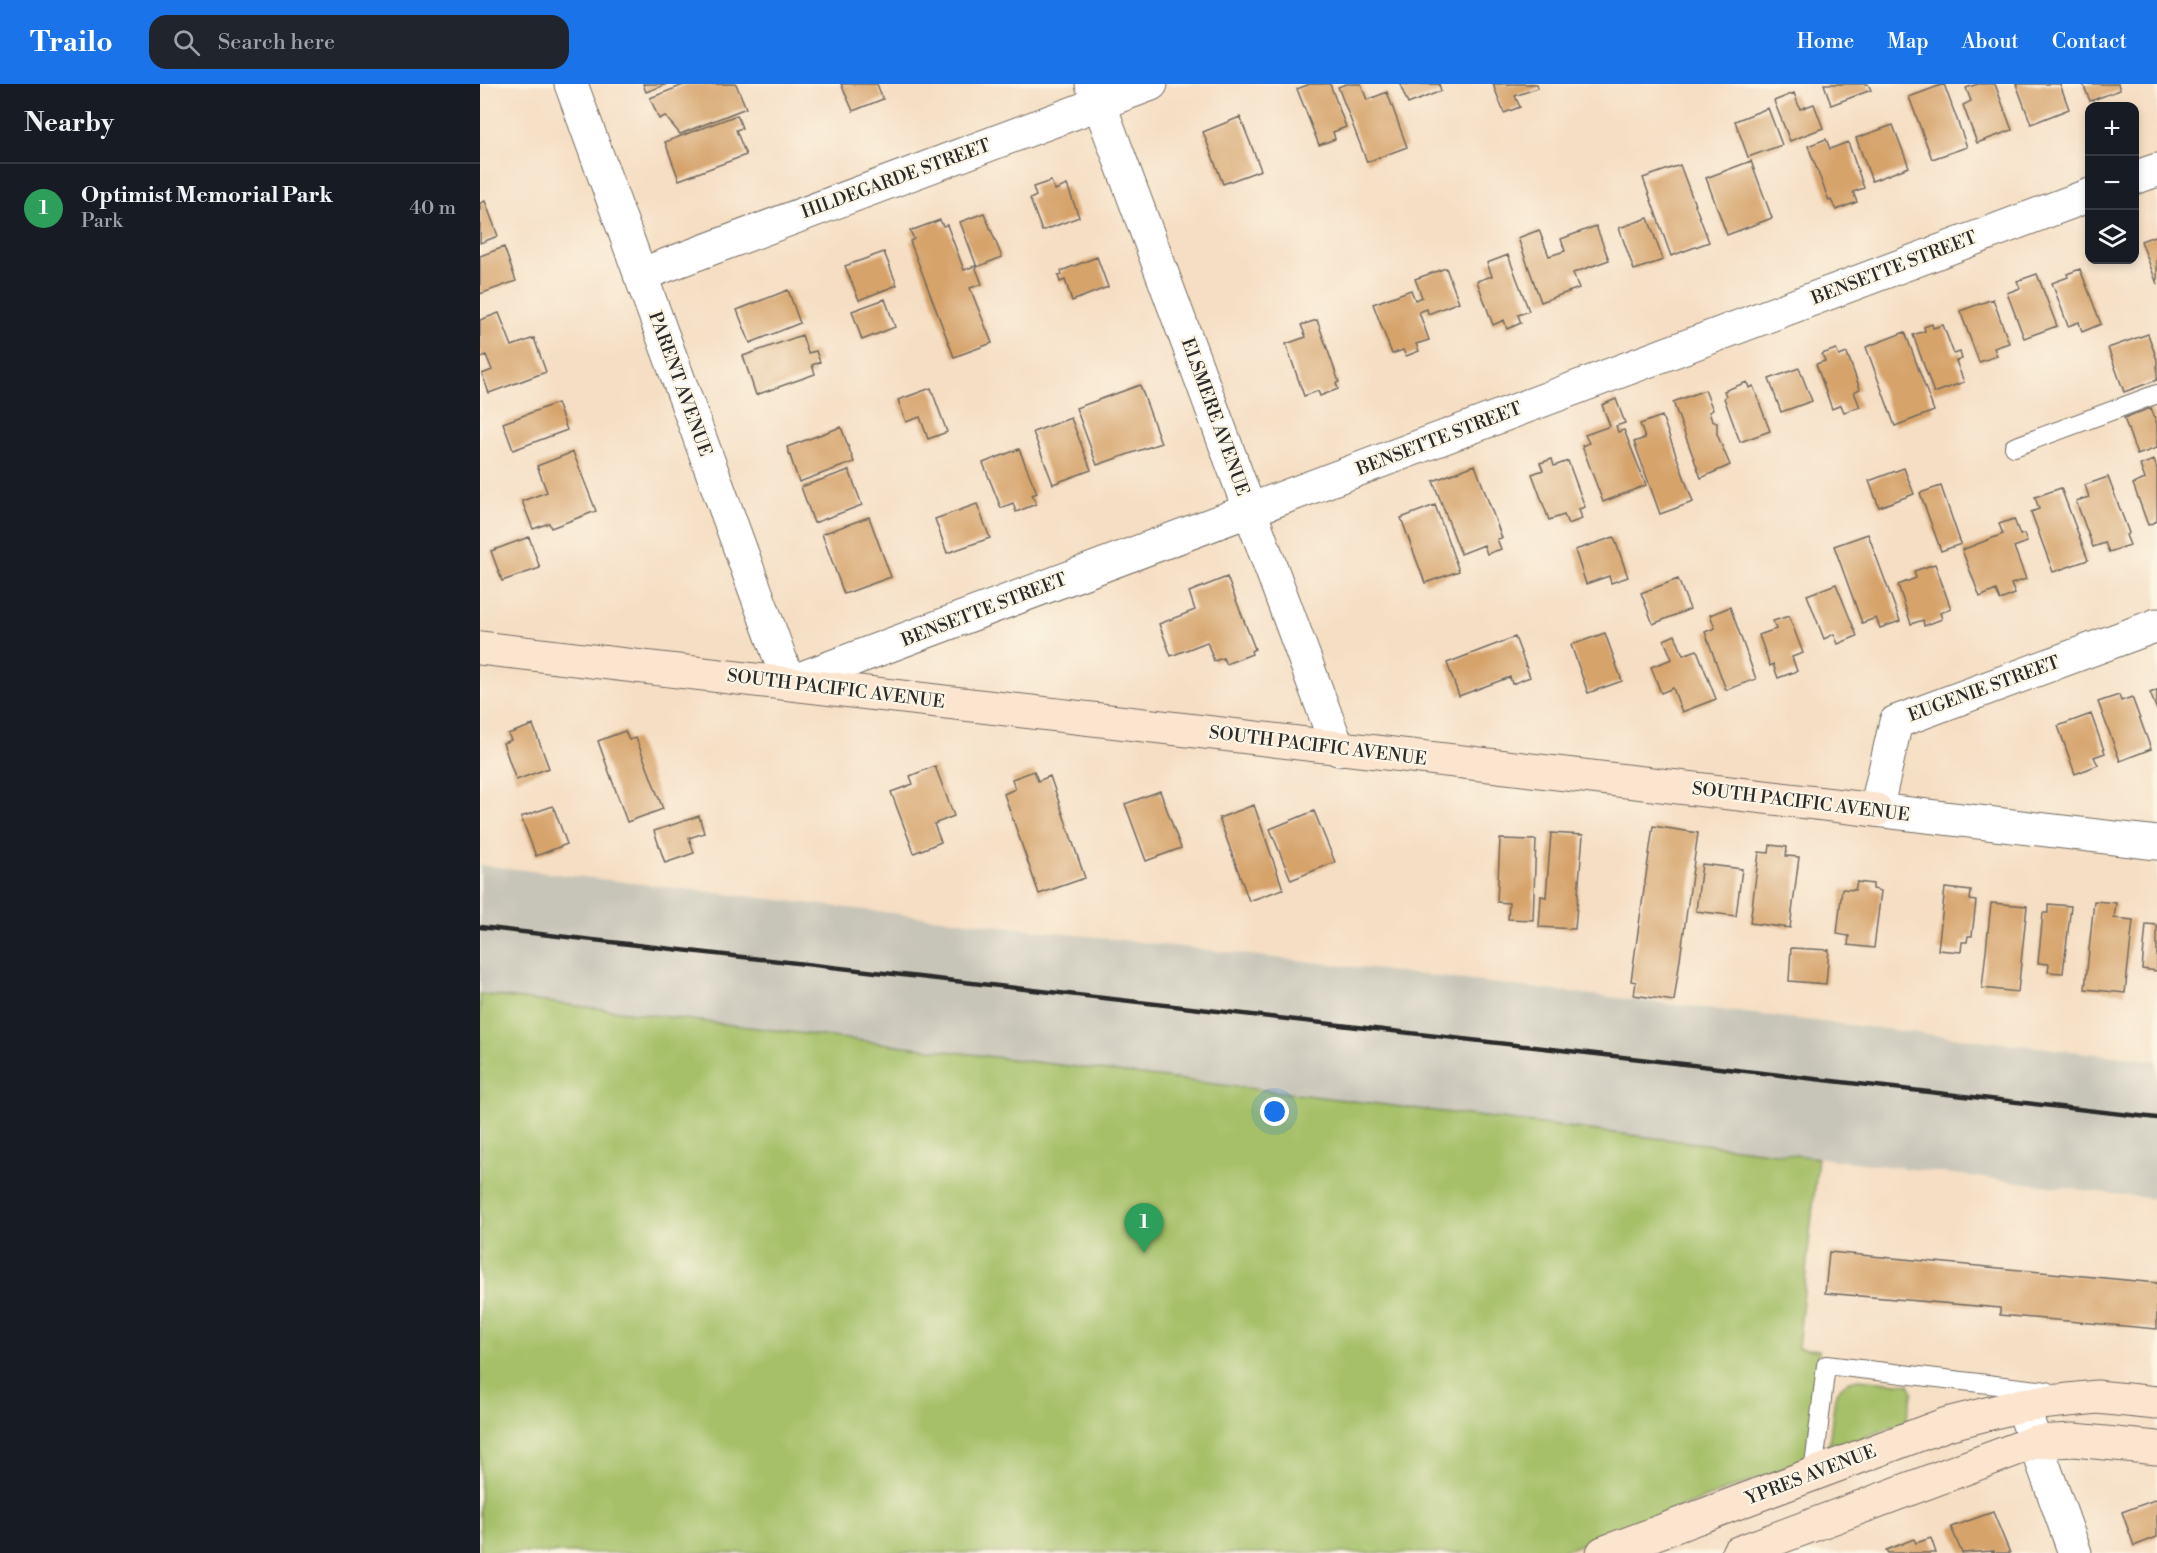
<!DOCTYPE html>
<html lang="en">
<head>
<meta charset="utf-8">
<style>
  body { margin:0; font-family:"Libre Bodoni",serif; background:#20242c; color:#f1f3f6 }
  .controls { position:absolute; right:18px; top:18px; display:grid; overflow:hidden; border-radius:12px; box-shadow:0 3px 9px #0003 }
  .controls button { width:54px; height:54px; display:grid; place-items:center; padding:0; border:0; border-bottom:2px solid #363941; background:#171b24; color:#f1f3f6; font:30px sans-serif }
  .you { position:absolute; left:795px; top:1028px; width:21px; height:21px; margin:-15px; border:4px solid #fff; border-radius:50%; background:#1a73e8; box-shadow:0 0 0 9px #1a73e833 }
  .badge { display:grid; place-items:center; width:39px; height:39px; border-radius:50%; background:#1a73e8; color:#fff; font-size:20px; font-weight:700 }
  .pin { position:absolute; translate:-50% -50px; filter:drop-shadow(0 2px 3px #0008) }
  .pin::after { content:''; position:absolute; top:32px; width:21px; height:18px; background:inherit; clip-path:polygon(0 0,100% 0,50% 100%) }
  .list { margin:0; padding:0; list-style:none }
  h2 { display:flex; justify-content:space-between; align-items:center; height:78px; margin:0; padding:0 24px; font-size:26px }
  h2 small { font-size:20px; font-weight:400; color:#9ea1a6 }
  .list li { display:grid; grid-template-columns:39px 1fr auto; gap:18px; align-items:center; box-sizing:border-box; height:90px; padding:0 24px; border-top:2px solid #363941 }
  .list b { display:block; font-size:22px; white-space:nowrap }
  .list p { margin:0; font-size:20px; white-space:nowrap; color:#9ea1a6 }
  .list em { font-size:20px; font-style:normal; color:#9ea1a6 }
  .icon { flex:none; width:33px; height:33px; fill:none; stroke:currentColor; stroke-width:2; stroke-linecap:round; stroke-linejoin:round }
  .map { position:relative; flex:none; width:1677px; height:1469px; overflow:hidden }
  header { display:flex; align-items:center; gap:36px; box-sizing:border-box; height:84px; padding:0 30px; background:#1a73e8; color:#fff }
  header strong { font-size:28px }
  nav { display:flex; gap:33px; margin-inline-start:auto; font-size:21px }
  .search { width:420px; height:54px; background:#20242c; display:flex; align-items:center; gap:15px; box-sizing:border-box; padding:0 21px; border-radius:18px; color:#9ea1a6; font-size:22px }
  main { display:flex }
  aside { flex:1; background:#171b24 }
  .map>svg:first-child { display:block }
  .industrial { fill:#c7c5b8 }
  .green { fill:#a5c067; stroke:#687649; stroke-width:1.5 }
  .building { fill:#d6a36b }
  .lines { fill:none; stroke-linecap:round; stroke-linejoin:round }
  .lane-casing { stroke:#726a60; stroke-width:20 }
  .street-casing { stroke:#726a60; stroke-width:35 }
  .secondary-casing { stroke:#726a60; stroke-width:35 }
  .lane { stroke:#fff; stroke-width:18 }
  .street { stroke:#fff; stroke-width:33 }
  .secondary { stroke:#fbe5cf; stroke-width:33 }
  .rail { stroke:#2b2b2b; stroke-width:4.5 }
  .labels { text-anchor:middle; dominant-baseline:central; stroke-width:4.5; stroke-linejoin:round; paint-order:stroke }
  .street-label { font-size:18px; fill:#2b2b2b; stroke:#fcf5e5 }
</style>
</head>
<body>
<header>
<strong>Trailo</strong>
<div class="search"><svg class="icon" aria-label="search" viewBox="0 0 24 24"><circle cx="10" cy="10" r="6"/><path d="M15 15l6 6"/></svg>Search here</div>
<nav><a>Home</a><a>Map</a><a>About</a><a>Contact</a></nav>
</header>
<main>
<aside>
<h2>Nearby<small></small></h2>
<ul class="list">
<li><span class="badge" style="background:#2e9e5b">1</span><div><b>Optimist Memorial Park</b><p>Park</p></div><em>40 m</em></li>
</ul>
</aside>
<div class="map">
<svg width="1677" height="1469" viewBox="0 0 1677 1469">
  <rect width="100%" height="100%" fill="#fcf5e5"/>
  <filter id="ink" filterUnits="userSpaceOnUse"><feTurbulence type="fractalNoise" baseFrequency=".0167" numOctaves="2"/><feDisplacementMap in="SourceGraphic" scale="12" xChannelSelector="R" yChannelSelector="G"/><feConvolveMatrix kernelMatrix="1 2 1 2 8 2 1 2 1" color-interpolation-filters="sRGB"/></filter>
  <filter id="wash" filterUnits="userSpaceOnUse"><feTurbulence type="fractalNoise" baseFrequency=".008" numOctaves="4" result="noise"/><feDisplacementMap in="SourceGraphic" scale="24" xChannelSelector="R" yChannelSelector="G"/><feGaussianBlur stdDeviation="1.35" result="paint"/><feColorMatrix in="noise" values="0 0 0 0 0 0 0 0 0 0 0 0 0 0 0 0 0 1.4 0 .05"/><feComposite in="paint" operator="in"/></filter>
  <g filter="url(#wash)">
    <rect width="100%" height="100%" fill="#f5dec3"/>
    <path class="industrial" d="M0,781L1677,977V1115L0,910Z"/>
    <path class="green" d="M0,910L1338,1074L1318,1264L1339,1266L1328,1376L1078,1469H0Z
      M1379,1295L1429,1300L1433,1308L1426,1337L1348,1368L1355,1312C1361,1300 1366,1297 1379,1295Z"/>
    <g id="blocks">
      <path class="building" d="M163,0H187L166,8Z
        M206,0H256L266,24L200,50L185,32L179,35L170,14Z
        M361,0H397L403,15L373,27Z
        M830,0H850L866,43L853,48L855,55L839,61L817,5Z
        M866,0H881L887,16L907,8L927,63L887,78L858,3Z
        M920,0H959L961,7L928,20Z
        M1013,0H1057L1058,4L1035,12L1040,23L1024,29Z
        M1344,0H1388L1391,6L1351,21Z
        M1464,0L1487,63L1452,75L1429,13Z
        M1498,0H1515L1532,46L1497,59L1483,21L1491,17L1486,4Z
        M1536,0H1580L1589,25L1551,40Z
        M1603,0H1638L1640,6L1610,17Z
        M1314,9L1320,25L1334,20L1343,44L1310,57L1294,17Z
        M1288,24L1302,61L1268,73L1255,37Z
        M257,31L262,44L256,46L266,71L199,96L185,58Z
        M760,33L781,86L743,100L723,48Z
        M1413,41L1429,83L1392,97L1376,54Z
        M1346,55L1350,65L1368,58L1384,104L1373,108L1377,118L1356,126L1351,116L1349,117L1328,62Z
        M1271,77L1292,134L1247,151L1226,94Z
        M1200,81L1229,158L1191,172L1163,94Z
        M571,97L575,106L587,101L599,133L562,147L550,115L556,112L553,103Z
        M5,117L18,152L0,159V119Z
        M504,129L522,173L497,183L480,138Z
        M1168,134L1183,176L1154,186L1139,144Z
        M460,136L463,142L467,141L484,186L495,182L502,200L490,204L512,259L474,273L430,157L434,155L430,147Z
        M1116,142L1129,176L1093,189L1099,204L1061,218L1038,154L1059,146L1069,172L1085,167L1081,155Z
        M1677,151V200L1661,157Z
        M24,163L36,197L0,210V172Z
        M404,168L417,201L379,216L365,182Z
        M1028,171L1049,227L1038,231L1041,239L1027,245L1024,236L1013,241L997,197L1012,192L1007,179Z
        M617,173L628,203L592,217L585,196L580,198L578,192L582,191L581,187Z
        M966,184L979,218L948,230L947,225L939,228L949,256L936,260L939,267L926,272L923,266L912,270L893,220L931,206L935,216L942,213L935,195Z
        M1600,185L1621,240L1602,248L1599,238L1588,242L1572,199L1588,193L1587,190Z
        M1557,190L1577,242L1544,254L1527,209L1540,204L1537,197Z
        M308,206L320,239L270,259L257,226Z
        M405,215L415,243L382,256L372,227Z
        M1513,215L1529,259L1514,264L1517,272L1499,278L1480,227Z
        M19,229L32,262L54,254L66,288L9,309L2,290L12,286L6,271L0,274V236Z
        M837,236L859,298L856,299L858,305L840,312L838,307L824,312L806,260L826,253L821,241Z
        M1452,240L1453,244L1463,241L1474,270L1480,268L1482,275L1476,277L1484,298L1454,309L1433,251L1445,247L1444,243Z
        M1425,248L1454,327L1415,342L1386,263Z
        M1668,250L1677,276V296L1644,308L1628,264Z
        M322,251L328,269L336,267L340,278L332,281L335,290L276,311L263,272Z
        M1356,265L1359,272L1367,269L1380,305L1374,308L1380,323L1364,328L1361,321L1352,325L1336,280L1345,277L1342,270Z
        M1319,284L1332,317L1301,328L1289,295Z
        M1267,298L1269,304L1273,302L1290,347L1260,358L1244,314L1246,312L1244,307Z
        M660,301L681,359L617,381L596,324Z
        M451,304L467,348L448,355L440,333L426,338L418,316Z
        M1225,306L1233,326L1229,328L1232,337L1237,339V350L1250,381L1221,394L1193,318Z
        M1136,315L1145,339L1136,342L1138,348L1144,346L1166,401L1123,418L1102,362L1109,359L1105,351L1130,342L1122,321Z
        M77,319L87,346L33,366L23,339Z
        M1671,324L1677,340V364L1657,371L1644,334Z
        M1182,332L1213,418L1180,430L1154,358L1165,354L1160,340Z
        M591,334L611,386L573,400L553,348Z
        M361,343L374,378L319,398L307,363Z
        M539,365L557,409L552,411L556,420L536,428L533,419L521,424L503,379Z
        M93,368L116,427L71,444L69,439L53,445L42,417L67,408L57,382Z
        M1072,375L1074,382L1088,377L1105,423L1099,425L1102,435L1088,440L1084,431L1069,436L1052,390L1063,386L1060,379Z
        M1674,376L1677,385V437L1668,441L1653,400L1665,395L1660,381Z
        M995,381L1022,454L1017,455L1021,465L1007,470L1004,461L981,470L953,397Z
        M1424,384L1434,410L1399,423L1389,397Z
        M369,386L382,421L334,439L321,403Z
        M1628,393L1649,449L1646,451L1650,461L1629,468L1625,459L1613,463L1596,417L1609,413L1605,401Z
        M1461,402L1481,460L1461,467L1440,409Z
        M1581,404L1608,476L1573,488L1551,428L1559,425L1555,413Z
        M497,420L510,454L467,469L455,435Z
        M955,421L979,487L945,499L921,434Z
        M389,433L411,493L364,510L342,450Z
        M1534,435L1540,451L1544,450L1547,458L1534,463L1546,495L1531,500L1535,510L1520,516L1516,506L1500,513L1482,466L1523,450L1519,440Z
        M1388,450L1420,537L1400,544L1396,534L1382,539L1354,462Z
        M49,453L60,484L22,497L11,467Z
        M1134,453L1148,493L1131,499L1129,492L1106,500L1095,466Z
        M1455,480L1471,525L1460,529L1462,535L1444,542L1443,536L1431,540L1418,501L1436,494L1434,487Z
        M747,493L775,565L771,567L772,570L746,580L743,574L734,577L727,558L691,572L679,540L715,526L709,508Z
        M1198,495L1210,525L1173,540L1161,509Z
        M1356,500L1377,552L1358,560L1354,550L1344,555L1327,511Z
        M1250,523L1276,595L1246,606L1225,548L1235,544L1230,531Z
        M1309,532L1323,569L1312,573L1317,587L1298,594L1293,580L1290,582L1279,551L1296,545L1293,537Z
        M1125,549L1142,597L1108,609L1091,561Z
        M1195,551L1203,571L1217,566L1236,615L1202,628L1193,604L1181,609L1171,583L1192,575L1184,556Z
        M1035,553L1050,593L1032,600L1030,593L979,612L967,579Z
        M1677,606V626L1670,609Z
        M1639,611L1641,617L1652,613L1671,665L1640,677L1618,618Z
        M1611,630L1625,669L1614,673L1618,681L1595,690L1578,642Z
        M53,641L69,684L36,696L23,659L31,656L28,650Z
        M145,647L149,656L156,654L183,725L147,738L118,657Z
        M455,682L474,732L454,740L461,758L434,769L411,708L433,700L430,692Z
        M554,687L558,697L570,692L605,794L559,810L524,710L535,705L532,695Z
        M680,707L701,764L666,777L645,720Z
        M774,721L803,805L769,817L739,734Z
        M73,722L87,760L56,772L41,733Z
        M834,727L855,778L811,796L790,745Z
        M219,732L224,749L209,754L214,769L185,779L174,747Z
        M1173,742L1218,749L1194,917L1154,911L1156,898L1151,897Z
        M1071,749L1103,751L1095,845L1059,843L1061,812L1066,813Z
        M1020,755L1056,756L1053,836L1028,835L1029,819L1017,818Z
        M1290,761L1307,763L1306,772L1319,773L1310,844L1270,839L1279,768L1289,769Z
        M1222,780L1262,785L1256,832L1216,827Z
        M1377,798L1393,800V805L1401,807L1394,864L1368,861L1369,852L1357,850L1362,805L1375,806Z
        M1465,804L1491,807L1490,816L1496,817L1492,852H1488L1487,858H1482L1481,868L1458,866Z
        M1614,817L1636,819L1634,834L1653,836L1645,909L1605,905Z
        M1511,819L1547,822L1538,908L1502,904Z
        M1568,820L1591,822L1583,889L1568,888L1569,880L1558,879L1563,829H1568Z
        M1666,840L1677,841V887L1662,885Z
        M1311,864L1349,866L1346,900L1309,897Z
        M1349,1168L1677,1199V1245L1520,1231V1224L1345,1209Z
        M1677,1415V1453L1654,1462L1642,1428Z
        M1513,1428L1530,1469H1514V1467L1482,1469L1471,1443Z
        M1451,1454L1456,1469H1408L1406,1466L1434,1455L1436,1459Z"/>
    </g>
  </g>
  <g filter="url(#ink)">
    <use href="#blocks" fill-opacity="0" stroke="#726a60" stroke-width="1.5"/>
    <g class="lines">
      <g class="lane-casing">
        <path id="lane" d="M1534,363L1677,310
          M1333,1391L1346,1281L1567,1307"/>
      </g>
      <g class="street-casing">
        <path id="street" d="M91,0L309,599L1610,111
          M612,0L858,665
          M1654,94L1677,86
          M160,191L671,0
          M1677,541L1416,638L1396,726L1677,759
          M1542,1321L1595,1469"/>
      </g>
      <g class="secondary-casing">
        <path id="secondary" d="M0,564L1396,726
          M1123,1469L1467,1340L1542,1321L1617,1313L1677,1319
          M1258,1469L1555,1358L1594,1356L1677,1364"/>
      </g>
      <use href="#lane" class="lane"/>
      <use href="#street" class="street"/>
      <use href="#secondary" class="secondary"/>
      <path class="rail" d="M0,843L1677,1034"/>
    </g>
  </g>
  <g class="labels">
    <g class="street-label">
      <text transform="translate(416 95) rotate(-20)">HILDEGARDE STREET</text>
      <text transform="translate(1414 184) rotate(-21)">BENSETTE STREET</text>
      <text transform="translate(200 300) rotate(70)">PARENT AVENUE</text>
      <text transform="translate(735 333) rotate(70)">ELSMERE AVENUE</text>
      <text transform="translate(959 355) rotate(-21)">BENSETTE STREET</text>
      <text transform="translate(504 526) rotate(-21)">BENSETTE STREET</text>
      <text transform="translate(356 605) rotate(7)">SOUTH PACIFIC AVENUE</text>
      <text transform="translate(1504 605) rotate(-20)">EUGENIE STREET</text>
      <text transform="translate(838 662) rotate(7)">SOUTH PACIFIC AVENUE</text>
      <text transform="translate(1321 718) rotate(7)">SOUTH PACIFIC AVENUE</text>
      <text transform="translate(1331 1391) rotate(-21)">YPRES AVENUE</text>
    </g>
  </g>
</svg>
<div class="controls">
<button>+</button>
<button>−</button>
<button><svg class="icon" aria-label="layers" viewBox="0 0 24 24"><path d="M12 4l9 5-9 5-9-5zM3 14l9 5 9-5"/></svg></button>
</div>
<div class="you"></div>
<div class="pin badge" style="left:664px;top:1169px;background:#2e9e5b">1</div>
</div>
</main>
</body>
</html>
